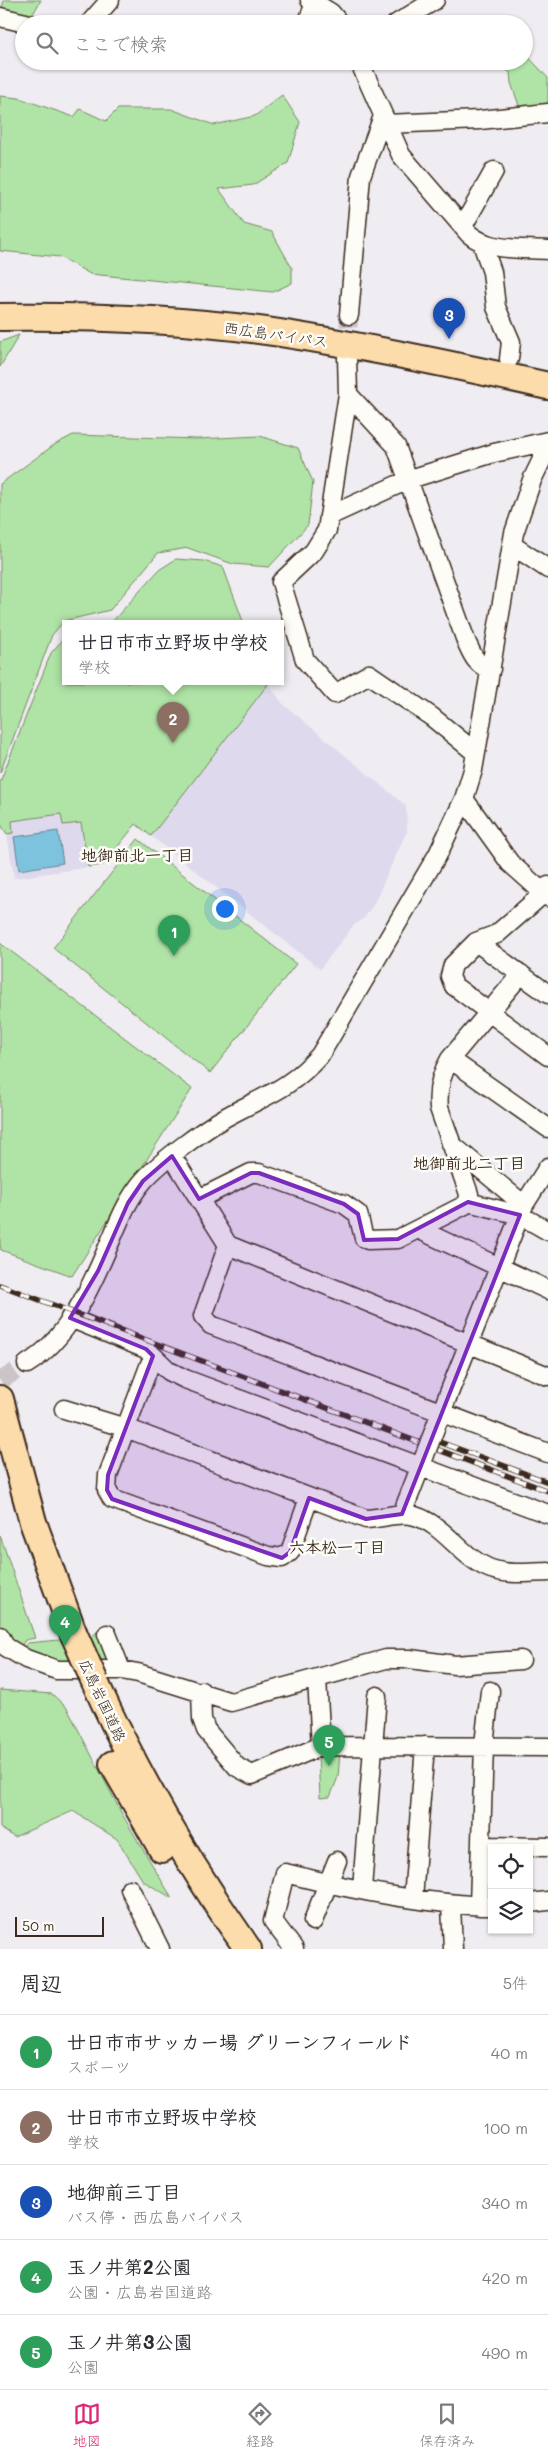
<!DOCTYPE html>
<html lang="ja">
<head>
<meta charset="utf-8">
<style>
  body { margin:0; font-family:Mali,"Klee One",sans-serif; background:#f7f7f7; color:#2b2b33 }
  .controls { position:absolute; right:15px; bottom:15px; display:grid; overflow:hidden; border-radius:0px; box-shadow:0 1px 4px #0004 }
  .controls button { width:45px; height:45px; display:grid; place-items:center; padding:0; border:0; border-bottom:1px solid #e1e1e2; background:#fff; color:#2b2b33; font:25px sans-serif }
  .scale { position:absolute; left:15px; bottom:12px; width:89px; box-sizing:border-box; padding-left:5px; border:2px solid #3b2a1e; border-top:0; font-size:14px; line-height:18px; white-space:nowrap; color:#3b2a1e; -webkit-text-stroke:4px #fdfcf7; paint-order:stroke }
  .you { position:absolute; left:224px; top:908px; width:18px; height:18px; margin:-12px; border:4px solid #fff; border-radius:50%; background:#1a73e8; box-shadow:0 0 0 8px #1a73e833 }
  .badge { display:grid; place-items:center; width:32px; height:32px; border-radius:50%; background:#db2777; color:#fff; font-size:16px; font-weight:700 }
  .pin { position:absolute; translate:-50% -41px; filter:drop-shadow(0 1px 2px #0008) }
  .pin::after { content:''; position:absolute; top:26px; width:18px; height:15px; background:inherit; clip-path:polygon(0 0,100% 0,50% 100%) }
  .popup { position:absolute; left:62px; top:620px; width:222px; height:65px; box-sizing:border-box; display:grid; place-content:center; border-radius:0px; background:#fff; filter:drop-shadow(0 1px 4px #0005); font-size:16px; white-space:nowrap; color:#7c7c81 }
  .popup b { font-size:19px; color:#2b2b33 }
  .popup::after { content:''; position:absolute; left:50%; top:100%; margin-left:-10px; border:10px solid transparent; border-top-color:#fff }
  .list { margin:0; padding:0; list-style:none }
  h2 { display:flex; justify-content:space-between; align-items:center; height:65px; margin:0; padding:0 20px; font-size:21px }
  h2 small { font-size:16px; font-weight:400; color:#7c7c81 }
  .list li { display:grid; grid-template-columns:32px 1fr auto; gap:15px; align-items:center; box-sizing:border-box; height:75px; padding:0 20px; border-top:1px solid #e1e1e2 }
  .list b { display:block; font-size:19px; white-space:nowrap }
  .list p { margin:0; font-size:16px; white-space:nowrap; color:#7c7c81 }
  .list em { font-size:16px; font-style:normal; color:#7c7c81 }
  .icon { flex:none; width:28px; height:28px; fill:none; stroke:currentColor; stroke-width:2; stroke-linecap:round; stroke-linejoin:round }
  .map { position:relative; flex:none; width:548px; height:1949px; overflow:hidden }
  .search { position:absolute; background:#fff; box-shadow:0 1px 4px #0004; left:15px; right:15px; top:15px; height:55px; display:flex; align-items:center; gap:12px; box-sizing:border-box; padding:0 18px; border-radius:28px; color:#7c7c81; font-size:19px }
  .sheet { height:440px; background:#fff }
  nav { display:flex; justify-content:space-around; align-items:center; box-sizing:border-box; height:70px; border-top:1px solid #e1e1e2; background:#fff; font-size:14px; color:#7c7c81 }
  nav a { display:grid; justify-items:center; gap:2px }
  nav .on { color:#db2777 }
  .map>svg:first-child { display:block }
  .built { fill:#ded9ec }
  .green { fill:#b0e4a6; stroke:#768762 }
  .water { fill:#7dc3de; stroke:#638691 }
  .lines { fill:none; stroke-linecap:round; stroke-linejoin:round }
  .minor-tunnel { stroke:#cbc5c8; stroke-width:18; stroke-dasharray:18 9; stroke-linecap:butt }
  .minor-casing { stroke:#3b2a1e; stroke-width:21 }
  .highway-casing { stroke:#3b2a1e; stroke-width:30 }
  .minor { stroke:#fdfcf7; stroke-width:18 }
  .highway { stroke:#fddcac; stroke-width:26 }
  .rail-casing { stroke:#3b2a1e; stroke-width:5.5 }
  .rail { stroke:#fdfcf7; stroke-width:4; stroke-dasharray:11; stroke-linecap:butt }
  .minor-bridge-casing { stroke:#3b2a1e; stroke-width:21; stroke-linecap:butt }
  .highway-bridge-casing { stroke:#3b2a1e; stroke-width:30; stroke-linecap:butt }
  .minor-bridge { stroke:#fdfcf7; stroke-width:18 }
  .highway-bridge { stroke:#fddcac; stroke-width:26 }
  .marked { fill:#7b2cbf; fill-opacity:0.2; stroke:#7b2cbf; stroke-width:4; stroke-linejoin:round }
  .labels { text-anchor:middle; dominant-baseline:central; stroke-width:5; stroke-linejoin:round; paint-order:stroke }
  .street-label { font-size:15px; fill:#3b2a1e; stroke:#fdfcf7 }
  .neighbourhood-label { font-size:16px; font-weight:bold; fill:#3b2a1e; stroke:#fdfcf7 }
</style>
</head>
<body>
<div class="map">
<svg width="548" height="1949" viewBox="0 0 548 1949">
  <rect width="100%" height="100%" fill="#efecf2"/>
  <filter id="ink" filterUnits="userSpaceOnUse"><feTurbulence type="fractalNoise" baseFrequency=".02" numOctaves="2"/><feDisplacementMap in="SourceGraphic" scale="10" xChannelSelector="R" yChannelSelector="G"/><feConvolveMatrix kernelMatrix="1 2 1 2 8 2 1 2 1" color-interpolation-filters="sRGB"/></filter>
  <g filter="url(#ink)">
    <path class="built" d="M65,637L66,682H267L283,704L406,806L407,831L373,905L364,918L353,926L320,969L136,824L103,865L14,878L7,834L0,823V782L51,653Z"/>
    <path class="green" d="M4,0H41L30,19L1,13Z
      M524,52L548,78V110L522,114L511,83L510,72L504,69L494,70L493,61H524Z
      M282,95L300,122L288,163L253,185L219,189L244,224L272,232L292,268V283L273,292L90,274L60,257L0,251V96L19,98L74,117L80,109L106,121L118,109H171L214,125L255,116Z
      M19,335L0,367V342Z
      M73,435L197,439L260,436L298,448L313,482L308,525L269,567L233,564L188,548L158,553L110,610L64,621L52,635L0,773V484L54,445Z
      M176,559L204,561L223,567L244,624H110L159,570Z
      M65,637L66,682H267L268,684L151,836L136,824L103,865L88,867L81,823L63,825L61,814L12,821L13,833L7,834L0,823V782L51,653Z
      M138,839L296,964L210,1073L53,948Z
      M0,943L192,1089L72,1276L1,1250L0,1244Z
      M0,1535L35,1638L25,1640L20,1649L0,1628Z
      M97,1632L112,1663H54L23,1649L27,1643L91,1637Z
      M0,1690L52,1694L67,1708L123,1816L172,1898L143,1881L117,1839L73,1811L14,1837L0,1828Z
      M340,1752L338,1777L330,1797L320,1798L318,1755Z"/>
    <path class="water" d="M58,831L63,863L19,870L14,837Z"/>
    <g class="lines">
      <path class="minor-tunnel" d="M347,354L349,315
        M0,1381L27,1364"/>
      <g class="minor-casing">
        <path id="minor" d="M310,0L331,13L340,24
          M0,17L30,24
          M89,24L110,0
          M307,24L315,3
          M396,24L435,0
          M359,61L401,155L469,234C490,252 522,248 548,250
          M386,124L480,120L548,113
          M463,226L494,171
          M482,243L492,272L496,307L511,342L509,359
          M349,315L361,176L383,116
          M347,357L348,394L327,530L314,551L281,582L305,660L335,694L369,674L432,717L476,753
          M348,394L396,446L466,641C472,654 476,666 491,669
          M329,516L410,479L494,453L548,441
          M512,545L548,569
          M464,799L510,863L548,897
          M548,886L543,894L497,934L476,942L453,965L450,976L454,986L548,1056
          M476,942L548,994
          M450,1059L548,1128
          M451,1144L524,1205
          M172,1156L228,1245L548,1376
          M199,1199L251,1173H259L344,1204L358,1214L364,1238L368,1240L398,1239L465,1205L468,1202L469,1194L439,1108C437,1089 441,1074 450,1059L521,974
          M468,1202L520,1215L548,1231
          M418,1229L548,1290
          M228,1245L203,1316L211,1325L548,1453
          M70,1318L146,1349L169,1371L185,1379L548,1514
          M153,1356L108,1475L107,1490L112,1499L268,1556L282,1558L290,1552L309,1498
          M27,1364C67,1340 90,1289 108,1247C118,1224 127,1199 144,1180C161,1161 203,1130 226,1117C264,1096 289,1090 320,1055L438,854L464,799L473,770L514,533L532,480L548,447
          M64,1409L126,1428L366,1519C382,1519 399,1511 415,1516C445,1525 461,1558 491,1569C508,1575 529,1573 548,1572
          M437,1423L524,1205L548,1167
          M402,1514L425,1455
          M107,1634L121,1670
          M0,1636L6,1647L26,1659L57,1670H121L138,1673L231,1702L386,1659H410L455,1665L521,1660
          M317,1679L321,1746
          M201,1691L202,1719L206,1730L237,1767L252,1775L321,1746L548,1747
          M481,1846L548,1847
          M130,1889L160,1949
          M362,1889L377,1696
          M413,1899L425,1746
          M529,1903L548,1901
          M451,1905L453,1949
          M479,1906L484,1745L490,1691
          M313,1921L337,1861
          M294,1949L273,1921L285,1873C352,1890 422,1904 492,1906"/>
      </g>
      <g class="highway-casing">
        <path id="highway" d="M0,317C93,316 188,319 280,333C370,347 459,366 548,386
          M0,1399L33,1522L73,1632
          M95,1682C137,1776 189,1865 248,1949
          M113,1764L162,1849"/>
      </g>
      <use href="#minor" class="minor"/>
      <use href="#highway" class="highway"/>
      <g class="rail-casing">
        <path id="rail" d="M0,1285L548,1491
          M426,1437L548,1482"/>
      </g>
      <use href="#rail" class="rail"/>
      <g class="minor-bridge-casing">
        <path id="minor-bridge" d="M426,1452L437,1423"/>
      </g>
      <g class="highway-bridge-casing">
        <path id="highway-bridge" d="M73,1632L95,1682"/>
      </g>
      <use href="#minor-bridge" class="minor-bridge"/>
      <use href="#highway-bridge" class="highway-bridge"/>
    </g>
  </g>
  <path class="marked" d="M172,1156L199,1199L251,1173H259L344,1204L358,1214L364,1240L398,1239L468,1202L520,1215L402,1514L366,1519L309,1498L290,1552L282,1558L112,1499L107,1490L108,1475L153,1356L146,1349L70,1318L98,1271L128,1203L143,1181Z"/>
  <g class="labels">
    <g class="street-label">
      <text transform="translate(276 334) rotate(8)">西広島バイパス</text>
      <text transform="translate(103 1700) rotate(65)">広島岩国道路</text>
    </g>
    <g class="neighbourhood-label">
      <text x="137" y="854">地御前北一丁目</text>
      <text x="469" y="1162">地御前北二丁目</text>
      <text x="337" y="1546">六本松一丁目</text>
    </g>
  </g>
</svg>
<div class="controls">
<button><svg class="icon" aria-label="locate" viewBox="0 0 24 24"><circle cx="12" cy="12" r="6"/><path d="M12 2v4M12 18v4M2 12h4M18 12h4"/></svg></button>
<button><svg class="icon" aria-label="layers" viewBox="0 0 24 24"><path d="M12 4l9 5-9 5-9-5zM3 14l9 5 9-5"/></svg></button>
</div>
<div class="scale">50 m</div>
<div class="you"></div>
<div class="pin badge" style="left:174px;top:956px;background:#2e9e5b">1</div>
<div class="pin badge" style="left:173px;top:743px;background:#8d6e63">2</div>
<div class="popup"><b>廿日市市立野坂中学校</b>学校</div>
<div class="pin badge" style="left:449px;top:339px;background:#1a4fb4">3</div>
<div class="pin badge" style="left:65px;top:1646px;background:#2e9e5b">4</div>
<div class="pin badge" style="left:329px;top:1766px;background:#2e9e5b">5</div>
<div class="search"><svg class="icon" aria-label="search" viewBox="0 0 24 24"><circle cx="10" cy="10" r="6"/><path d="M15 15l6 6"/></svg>ここで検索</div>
</div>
<section class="sheet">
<h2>周辺<small>5件</small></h2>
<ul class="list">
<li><span class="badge" style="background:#2e9e5b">1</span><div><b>廿日市市サッカー場 グリーンフィールド</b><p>スポーツ</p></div><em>40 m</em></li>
<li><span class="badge" style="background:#8d6e63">2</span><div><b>廿日市市立野坂中学校</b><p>学校</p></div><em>100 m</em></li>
<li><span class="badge" style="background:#1a4fb4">3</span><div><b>地御前三丁目</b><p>バス停 · 西広島バイパス</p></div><em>340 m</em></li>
<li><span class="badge" style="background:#2e9e5b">4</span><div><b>玉ノ井第2公園</b><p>公園 · 広島岩国道路</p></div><em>420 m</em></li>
<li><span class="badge" style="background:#2e9e5b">5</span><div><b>玉ノ井第3公園</b><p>公園</p></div><em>490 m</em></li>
</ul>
</section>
<nav>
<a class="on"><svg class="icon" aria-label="map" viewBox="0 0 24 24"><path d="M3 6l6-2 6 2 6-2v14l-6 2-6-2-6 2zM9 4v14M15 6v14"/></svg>地図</a>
<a><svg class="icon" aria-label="directions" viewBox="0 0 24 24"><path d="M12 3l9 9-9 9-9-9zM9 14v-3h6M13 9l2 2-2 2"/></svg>経路</a>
<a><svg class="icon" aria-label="saved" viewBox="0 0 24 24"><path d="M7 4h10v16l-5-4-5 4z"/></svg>保存済み</a>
</nav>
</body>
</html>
